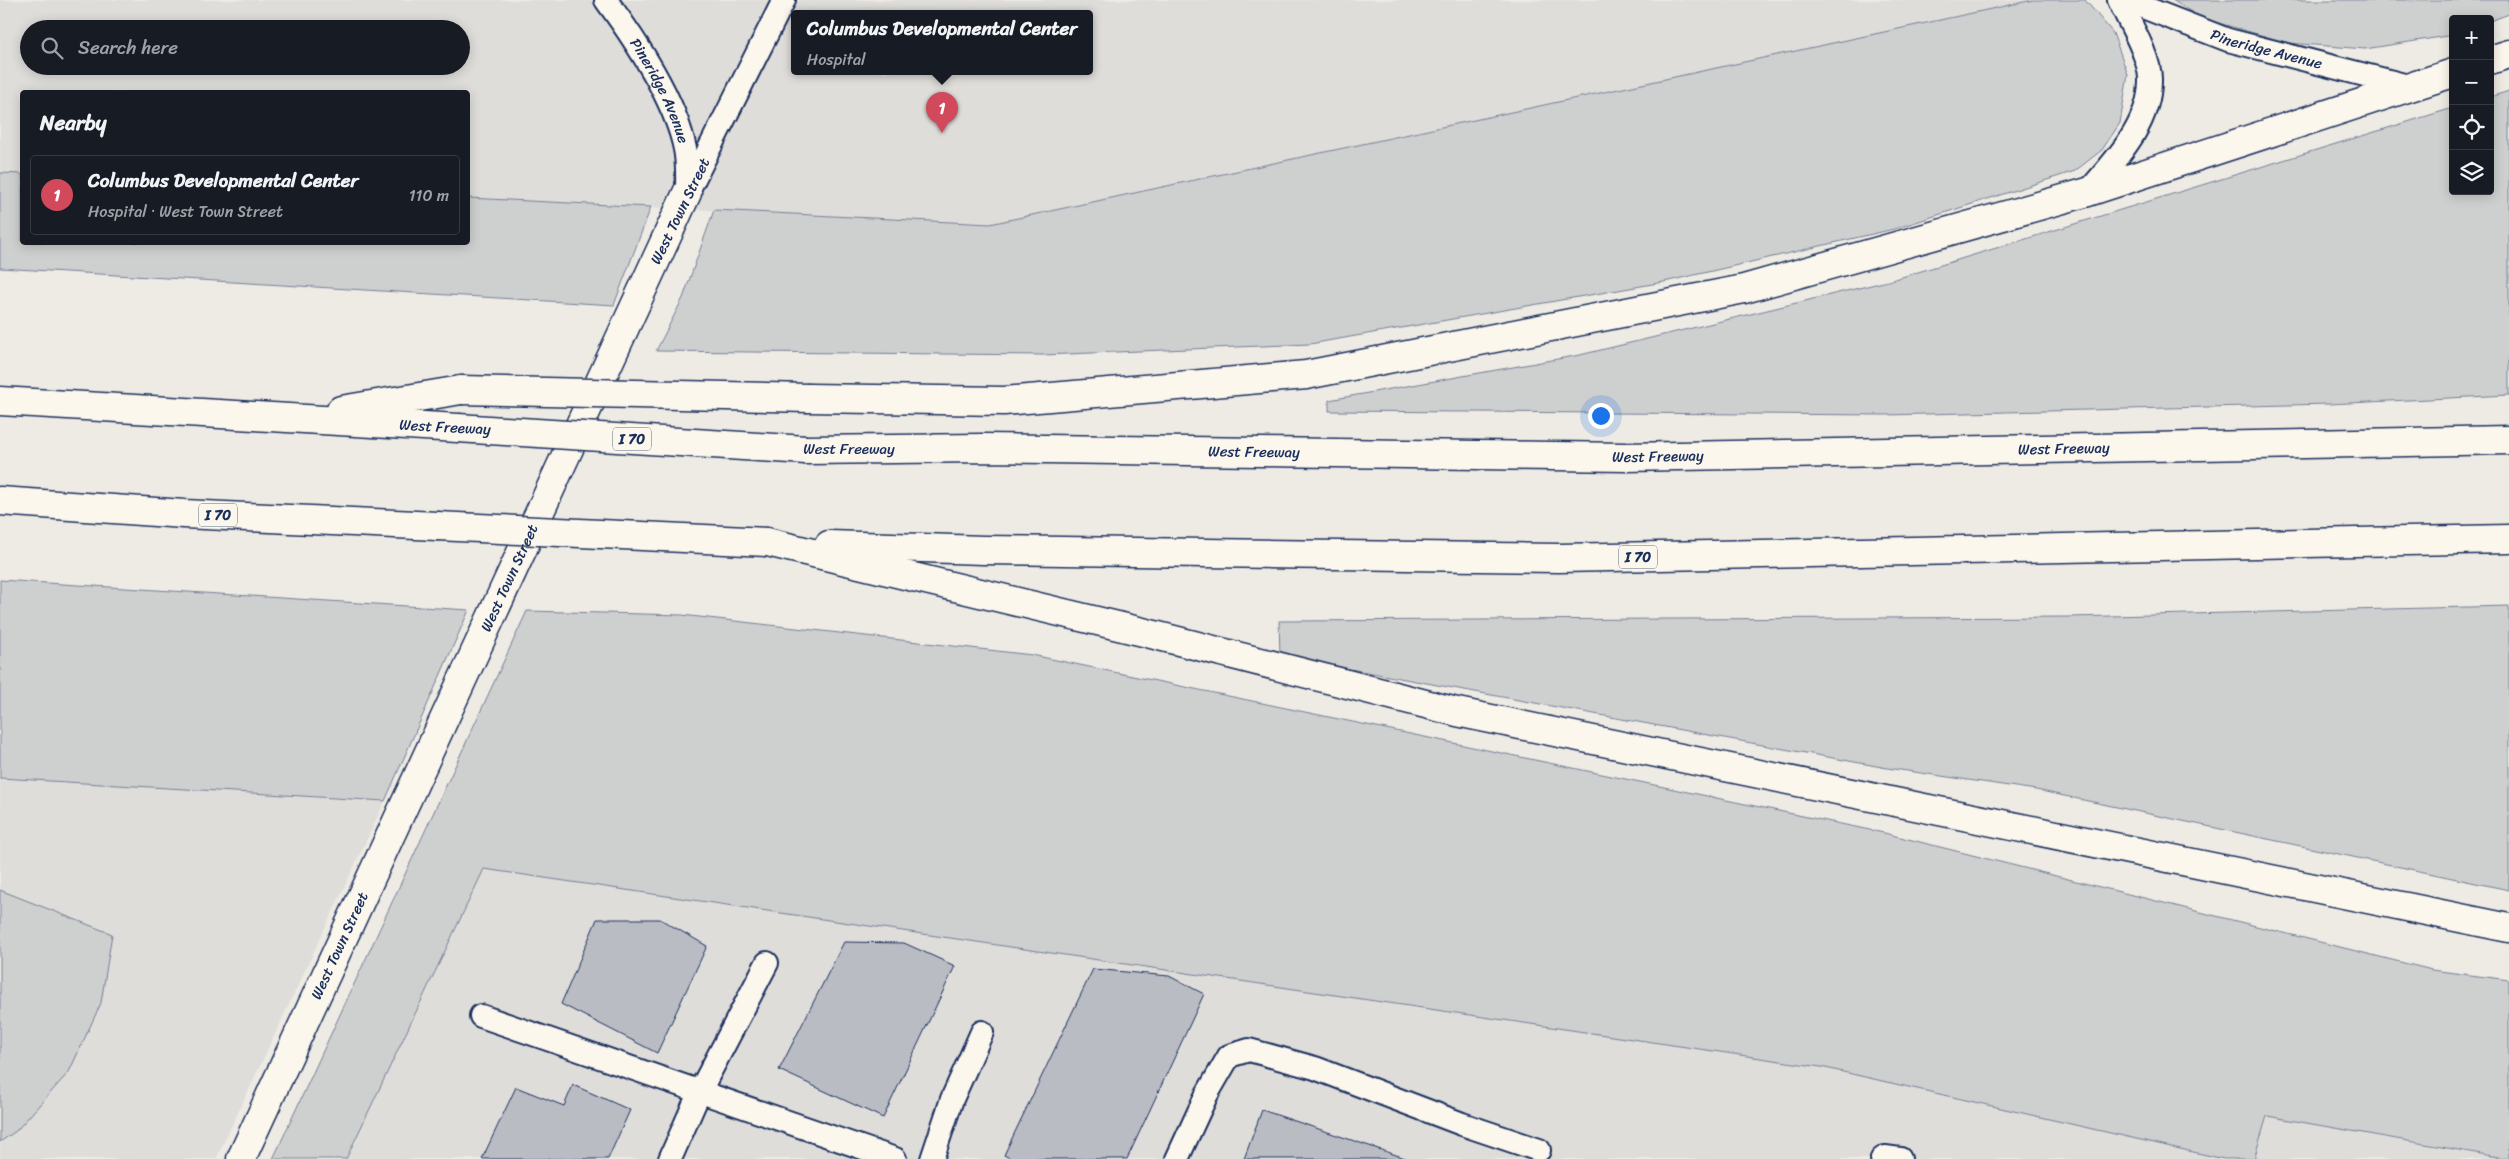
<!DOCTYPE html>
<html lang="en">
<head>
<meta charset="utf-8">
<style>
  body { margin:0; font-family:Sriracha,sans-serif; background:#20242c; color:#f1f3f6 }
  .controls { position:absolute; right:15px; top:15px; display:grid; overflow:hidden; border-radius:5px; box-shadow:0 2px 12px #0003 }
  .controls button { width:45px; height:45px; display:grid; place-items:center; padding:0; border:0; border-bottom:1px solid #363941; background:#171b24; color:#f1f3f6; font:25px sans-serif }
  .you { position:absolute; left:1600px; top:415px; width:18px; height:18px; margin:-12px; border:4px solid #fff; border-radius:50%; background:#1a73e8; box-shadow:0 0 0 8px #1a73e833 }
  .badge { display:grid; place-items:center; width:32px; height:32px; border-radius:50%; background:#d1495b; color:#fff; font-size:16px; font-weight:700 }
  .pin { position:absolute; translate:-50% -41px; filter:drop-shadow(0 1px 2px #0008) }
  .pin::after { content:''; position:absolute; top:26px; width:18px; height:15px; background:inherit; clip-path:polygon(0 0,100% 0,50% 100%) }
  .popup { position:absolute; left:791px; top:10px; width:302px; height:65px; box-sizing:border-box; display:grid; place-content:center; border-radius:5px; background:#171b24; filter:drop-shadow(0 1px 4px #0005); font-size:16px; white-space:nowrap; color:#9ea1a6 }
  .popup b { font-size:19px; color:#f1f3f6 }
  .popup::after { content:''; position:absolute; left:50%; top:100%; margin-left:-10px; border:10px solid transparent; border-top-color:#171b24 }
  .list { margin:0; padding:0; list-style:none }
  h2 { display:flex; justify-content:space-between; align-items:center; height:65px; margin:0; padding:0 20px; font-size:21px }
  h2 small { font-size:16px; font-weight:400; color:#9ea1a6 }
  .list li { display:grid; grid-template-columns:32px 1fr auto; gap:15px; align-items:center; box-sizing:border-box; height:80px; margin:0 10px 10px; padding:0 10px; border:1px solid #363941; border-radius:5px }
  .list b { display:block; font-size:19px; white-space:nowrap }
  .list p { margin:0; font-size:16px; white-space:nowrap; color:#9ea1a6 }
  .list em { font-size:16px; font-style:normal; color:#9ea1a6 }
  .icon { flex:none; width:28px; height:28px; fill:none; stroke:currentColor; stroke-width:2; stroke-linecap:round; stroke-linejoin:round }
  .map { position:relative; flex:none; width:2509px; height:1159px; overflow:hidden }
  .search { position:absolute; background:#171b24; box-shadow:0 2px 12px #0003; left:20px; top:20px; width:450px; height:55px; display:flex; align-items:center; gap:12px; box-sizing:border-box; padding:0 18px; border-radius:28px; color:#9ea1a6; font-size:19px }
  .panel { position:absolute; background:#171b24; box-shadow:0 2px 12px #0003; left:20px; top:90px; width:450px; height:155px; border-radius:5px }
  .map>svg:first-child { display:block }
  .built { fill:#deddda; fill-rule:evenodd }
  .green { fill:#cecfcf; stroke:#747f96 }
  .building { fill:#b9bcc3; stroke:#1b2f5e }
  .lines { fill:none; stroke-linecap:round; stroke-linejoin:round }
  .lane-casing { stroke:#1b2f5e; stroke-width:26 }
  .street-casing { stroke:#1b2f5e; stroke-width:31 }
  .highway-casing { stroke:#1b2f5e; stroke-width:31 }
  .lane { stroke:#fbf7ec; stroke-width:22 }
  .street { stroke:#fbf7ec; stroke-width:28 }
  .highway { stroke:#fbf7ec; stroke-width:28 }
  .highway-bridge-casing { stroke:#1b2f5e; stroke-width:31; stroke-linecap:butt }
  .highway-bridge { stroke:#fbf7ec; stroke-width:28 }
  .labels { text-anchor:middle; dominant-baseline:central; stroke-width:5; stroke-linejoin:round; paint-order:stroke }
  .shield { fill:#fbf7ec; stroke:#5e6b89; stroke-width:1 }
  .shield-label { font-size:14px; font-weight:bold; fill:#1b2f5e }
  .street-label { font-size:15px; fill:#1b2f5e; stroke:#fbf7ec }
</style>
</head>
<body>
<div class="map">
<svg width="2509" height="1159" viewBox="0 0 2509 1159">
  <rect width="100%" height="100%" fill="#eeebe4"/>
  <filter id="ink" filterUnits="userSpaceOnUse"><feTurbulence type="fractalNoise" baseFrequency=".02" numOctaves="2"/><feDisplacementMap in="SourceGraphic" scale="10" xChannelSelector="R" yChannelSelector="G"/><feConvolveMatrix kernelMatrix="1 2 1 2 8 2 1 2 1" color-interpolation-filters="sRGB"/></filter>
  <g filter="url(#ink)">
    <path class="built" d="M0,0H2033L990,224L468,198V92H22V174L0,173ZM794,14H1090V72H794ZM29,29H461V66H29Z
      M0,778L385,801L216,1159H0Z
      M484,869L1821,1067L2224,1159H346Z
      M2267,1116L2505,1159H2254Z"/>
    <path class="green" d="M2033,0H2085L2113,33L2128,75L2120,123L2102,150L2075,171L1894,229L1664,282L1310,344L1043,355L656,351L683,298L714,210L990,224Z
      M2172,0H2509V14L2490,21V19H2453V34L2447,36L2365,49L2289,43L2201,18Z
      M2509,91V395L2329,404L1885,415L1329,411V400L1580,355L1892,280L2453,108V191H2490V97Z
      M0,173L22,174V242H468V198L651,207L614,305L0,268Z
      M0,580L469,610L385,801L0,778Z
      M2509,606V890L2036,790L1887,768L1280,656L1279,621L2070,617Z
      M527,611L682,615L1032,655L1884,833L2432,970L2509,980V1159L2267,1116L2254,1159H2224L1821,1067L484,869L346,1159H273Z
      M0,890L112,934L101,1003L69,1072L16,1131L0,1142Z"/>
    <path class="building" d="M597,919H660L707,946L657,1053L561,1004Z
      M844,942L904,943L955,966L883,1118L779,1070Z
      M1093,969L1169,976L1204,994L1127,1159H1012L1004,1155Z
      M573,1085L630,1110L608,1159H482L516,1087L564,1106Z
      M1262,1110L1408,1159H1244Z"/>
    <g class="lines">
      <g class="lane-casing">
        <g id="lane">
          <path id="s1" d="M606,0C636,41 675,99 685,149C688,163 687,178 687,192"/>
          <path id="s2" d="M2125,0L2228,40L2412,87"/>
          <path d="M2088,192C2115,160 2151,124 2150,79C2150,57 2128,20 2119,0"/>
          <path d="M687,193L784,0"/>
          <path d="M481,1016L895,1159"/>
          <path d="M670,1159L700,1091L767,963"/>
          <path d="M932,1159L952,1099L982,1032"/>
          <path d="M1177,1159L1207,1094L1229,1056L1249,1050L1315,1068L1462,1124L1539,1150"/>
          <path d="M1882,1159L1885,1157L1900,1159"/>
        </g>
      </g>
      <g class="street-casing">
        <g id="street">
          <path id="s3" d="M241,1159L687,193"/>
        </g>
      </g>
      <g class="highway-casing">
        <g id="highway">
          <path d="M2490,60L2509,54"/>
          <path d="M809,398L1004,401L1306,375L1744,289L2088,192L2453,73"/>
          <path d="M0,401L458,428"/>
          <path d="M341,410L461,390"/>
          <path id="s4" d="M806,450L982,448L1626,457L2509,440"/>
          <path d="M0,501L184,514L437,526"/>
          <path d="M767,542L1143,632L1457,712L2509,928"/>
          <path d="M829,545L984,550L1559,558L2509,539"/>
        </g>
      </g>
      <use href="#lane" class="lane"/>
      <use href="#street" class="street"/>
      <use href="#highway" class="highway"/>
      <g class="highway-bridge-casing">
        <path id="highway-bridge" d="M461,390L809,398
          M458,428L806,450
          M437,526L767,542"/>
      </g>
      <use href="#highway-bridge" class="highway-bridge"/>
    </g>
  </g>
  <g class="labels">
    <g class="shield">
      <rect x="613" y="427.5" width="38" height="23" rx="4"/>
      <rect x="199" y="503.5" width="38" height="23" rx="4"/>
      <rect x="1619" y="545.5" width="38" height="23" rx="4"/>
    </g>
    <g class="shield-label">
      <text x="632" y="439">I 70</text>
      <text x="218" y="515">I 70</text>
      <text x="1638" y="557">I 70</text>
    </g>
    <g class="street-label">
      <text stroke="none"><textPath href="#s2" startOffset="150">Pineridge Avenue</textPath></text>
      <text stroke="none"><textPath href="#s1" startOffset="106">Pineridge Avenue</textPath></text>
      <text transform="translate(680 211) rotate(-64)">West Town Street</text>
      <text transform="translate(445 427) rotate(3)">West Freeway</text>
      <text x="849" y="449">West Freeway</text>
      <text stroke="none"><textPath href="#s4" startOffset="1258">West Freeway</textPath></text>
      <text stroke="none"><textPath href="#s4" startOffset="448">West Freeway</textPath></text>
      <text stroke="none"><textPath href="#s4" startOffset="852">West Freeway</textPath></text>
      <text stroke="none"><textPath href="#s3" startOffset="640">West Town Street</textPath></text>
      <text stroke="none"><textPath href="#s3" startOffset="235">West Town Street</textPath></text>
    </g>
  </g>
</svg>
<div class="controls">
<button>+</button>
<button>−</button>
<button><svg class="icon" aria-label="locate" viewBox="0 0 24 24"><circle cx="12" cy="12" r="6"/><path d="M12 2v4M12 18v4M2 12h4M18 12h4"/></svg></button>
<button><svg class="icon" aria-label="layers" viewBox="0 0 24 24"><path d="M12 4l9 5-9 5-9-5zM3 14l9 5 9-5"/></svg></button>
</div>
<div class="you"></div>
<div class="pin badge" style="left:942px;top:133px">1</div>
<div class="popup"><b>Columbus Developmental Center</b>Hospital</div>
<div class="search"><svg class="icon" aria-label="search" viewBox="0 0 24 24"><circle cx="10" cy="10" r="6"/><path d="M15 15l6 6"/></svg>Search here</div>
<section class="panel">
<h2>Nearby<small></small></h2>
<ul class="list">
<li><span class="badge">1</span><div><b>Columbus Developmental Center</b><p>Hospital · West Town Street</p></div><em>110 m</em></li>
</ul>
</section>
</div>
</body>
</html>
